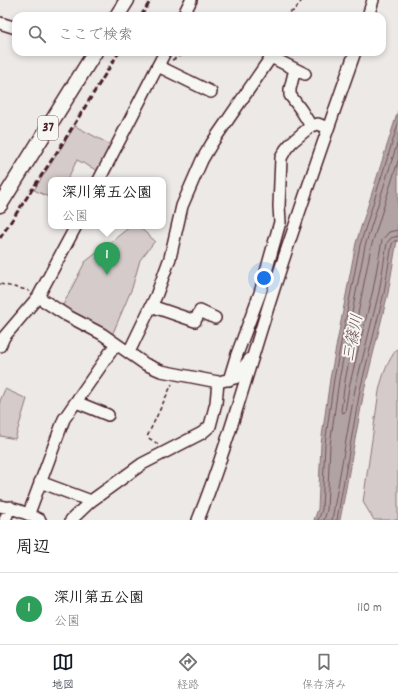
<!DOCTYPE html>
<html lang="ja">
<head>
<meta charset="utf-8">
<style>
  body { margin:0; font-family:Dekko,"Klee One",sans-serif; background:#f6f6f6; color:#222 }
  .you { position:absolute; left:264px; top:278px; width:14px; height:14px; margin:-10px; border:3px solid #fff; border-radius:50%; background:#1a73e8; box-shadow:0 0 0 6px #1a73e833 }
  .badge { display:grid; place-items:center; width:26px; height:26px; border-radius:50%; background:#111827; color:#fff; font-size:13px; font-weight:700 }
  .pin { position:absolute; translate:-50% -33px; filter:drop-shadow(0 1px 2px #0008) }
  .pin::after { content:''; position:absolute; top:21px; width:14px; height:12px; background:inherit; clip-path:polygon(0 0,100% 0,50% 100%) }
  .popup { position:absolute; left:48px; top:177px; width:118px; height:52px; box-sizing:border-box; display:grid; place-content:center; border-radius:8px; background:#fff; filter:drop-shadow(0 1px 3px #0005); font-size:13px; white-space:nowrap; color:#767676 }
  .popup b { font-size:15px; color:#222 }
  .popup::after { content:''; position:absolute; left:50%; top:100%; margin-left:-8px; border:8px solid transparent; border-top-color:#fff }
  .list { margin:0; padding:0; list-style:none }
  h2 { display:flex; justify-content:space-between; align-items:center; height:52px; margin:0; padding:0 16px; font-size:17px }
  h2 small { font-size:13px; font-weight:400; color:#767676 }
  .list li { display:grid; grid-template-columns:26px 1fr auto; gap:12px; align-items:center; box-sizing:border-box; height:72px; padding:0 16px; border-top:1px solid #e0e0e0 }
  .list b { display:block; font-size:15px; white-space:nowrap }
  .list p { margin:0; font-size:13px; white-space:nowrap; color:#767676 }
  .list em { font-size:13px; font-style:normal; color:#767676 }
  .icon { flex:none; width:22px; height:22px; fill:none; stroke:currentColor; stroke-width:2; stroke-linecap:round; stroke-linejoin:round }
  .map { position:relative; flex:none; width:398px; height:520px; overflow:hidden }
  .search { position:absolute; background:#fff; box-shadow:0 2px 6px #0003; left:12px; right:12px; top:12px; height:44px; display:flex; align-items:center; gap:10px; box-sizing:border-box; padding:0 14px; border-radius:12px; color:#767676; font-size:15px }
  .sheet { height:124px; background:#fff }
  nav { display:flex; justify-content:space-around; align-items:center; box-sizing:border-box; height:56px; border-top:1px solid #e0e0e0; background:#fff; font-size:11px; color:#767676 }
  nav a { display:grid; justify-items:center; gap:2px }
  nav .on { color:#111827 }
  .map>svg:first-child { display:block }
  .green { fill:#d4cbca; stroke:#8f757a }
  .water { fill:#b1a2a3; stroke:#886e73 }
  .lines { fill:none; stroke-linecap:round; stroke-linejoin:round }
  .shore { stroke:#73535b; stroke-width:1 }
  .minor-casing { stroke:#4a1f2b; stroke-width:14 }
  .major-casing { stroke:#4a1f2b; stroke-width:17 }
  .path { stroke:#4a1f2b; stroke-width:1.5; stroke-dasharray:4 3; stroke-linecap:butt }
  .minor { stroke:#f6f6f2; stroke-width:11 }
  .major { stroke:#f6f6f2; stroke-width:14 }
  .rail { stroke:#4a1f2b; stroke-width:3; stroke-dasharray:6 3; stroke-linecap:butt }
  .labels { text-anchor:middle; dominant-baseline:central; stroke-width:4; stroke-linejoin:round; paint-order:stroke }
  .shield { fill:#f6f6f2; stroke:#7e6067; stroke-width:1 }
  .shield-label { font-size:14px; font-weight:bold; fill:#4a1f2b }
  .water-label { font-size:16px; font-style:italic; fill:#6e4d55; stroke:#f6f6f2 }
</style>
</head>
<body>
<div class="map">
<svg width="398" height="520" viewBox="0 0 398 520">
  <rect width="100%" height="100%" fill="#ece9e6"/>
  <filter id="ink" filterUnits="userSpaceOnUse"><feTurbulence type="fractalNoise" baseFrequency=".025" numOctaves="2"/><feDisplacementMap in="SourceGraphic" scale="8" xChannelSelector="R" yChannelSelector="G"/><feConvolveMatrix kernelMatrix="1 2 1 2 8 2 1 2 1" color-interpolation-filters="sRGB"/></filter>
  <g filter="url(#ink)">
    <path class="green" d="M75,126L111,145L98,171L77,160L67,180H51V198L34,190Z
      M131,226H138L155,241L140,260L132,288L110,340L60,311L85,262Z
      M398,348V520H374L363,502L379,391C382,377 388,359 398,348Z
      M5,389L27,399L15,439L0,436V401Z"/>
    <path class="water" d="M398,111V234L388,293L364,391L340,520H314L318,509L321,444L330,379L356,243Z"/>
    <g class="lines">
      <path class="shore" d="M398,161L371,247L345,381L341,411L342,413L345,412L349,387L373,290L382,240L389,232L398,230
        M318,520L322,510L325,444L334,379L360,245L398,124
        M324,520L327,510L330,445L339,380L365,246L398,141
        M332,520L355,389L379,292L387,243L391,238L398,236
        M337,520L360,390L384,293L392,244L394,241H398"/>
      <g class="minor-casing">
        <path id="minor" d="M183,16L191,0
          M368,16L373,0
          M0,23L16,28
          M158,66L211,92
          M295,69L290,89V95L301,110L311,126L318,124L328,128
          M99,180L165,52
          M38,297L66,315L102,334L145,364L161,371L218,382L235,378L250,359
          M151,306L195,321L200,311L215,318
          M0,346L4,337L38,297L76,226
          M129,352L156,296L170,258L182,206L202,160L212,143L271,57L305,74
          M229,380L236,357L260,293L280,222L279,206L281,158L286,149L292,142L311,126
          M76,402L108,415
          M40,482L91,501
          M0,506C15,508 27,513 40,520
          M29,513L64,419L116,344
          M5,520L10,507
          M71,520L91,501L142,464L202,433L210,426L216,403L218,382
          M198,520C227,448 247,373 271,298C297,216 326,134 355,52"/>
      </g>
      <g class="major-casing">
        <path id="major" d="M117,16L127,0
          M0,205L95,52"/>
      </g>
      <path class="path" d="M284,16L295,10L302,0
        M254,52L259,55
        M172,60L188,52
        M0,284L27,290L30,292
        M158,444L147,437L172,384"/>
      <use href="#minor" class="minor"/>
      <use href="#major" class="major"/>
      <path class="rail" d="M141,16L151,0
        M0,238L59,149L119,52"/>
    </g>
  </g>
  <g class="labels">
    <rect class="shield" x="38" y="116" width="20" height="24" rx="3"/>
    <g class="shield-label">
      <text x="48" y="128">37</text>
    </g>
    <g class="water-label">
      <text transform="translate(354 338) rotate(-79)">三篠川</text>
    </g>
  </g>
</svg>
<div class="you"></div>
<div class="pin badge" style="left:107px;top:275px;background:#2e9e5b">1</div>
<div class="popup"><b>深川第五公園</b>公園</div>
<div class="search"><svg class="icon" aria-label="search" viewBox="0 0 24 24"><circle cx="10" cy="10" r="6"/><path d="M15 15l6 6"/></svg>ここで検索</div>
</div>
<section class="sheet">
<h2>周辺<small></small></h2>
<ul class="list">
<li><span class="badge" style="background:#2e9e5b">1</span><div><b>深川第五公園</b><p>公園</p></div><em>110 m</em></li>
</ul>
</section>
<nav>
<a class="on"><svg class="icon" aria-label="map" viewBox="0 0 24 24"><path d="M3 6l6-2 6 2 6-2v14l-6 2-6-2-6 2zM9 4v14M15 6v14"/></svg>地図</a>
<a><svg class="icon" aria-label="directions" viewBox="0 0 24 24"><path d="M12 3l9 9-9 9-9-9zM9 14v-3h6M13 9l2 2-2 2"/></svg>経路</a>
<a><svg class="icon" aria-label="saved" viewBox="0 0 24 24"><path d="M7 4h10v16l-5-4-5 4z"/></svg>保存済み</a>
</nav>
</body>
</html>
